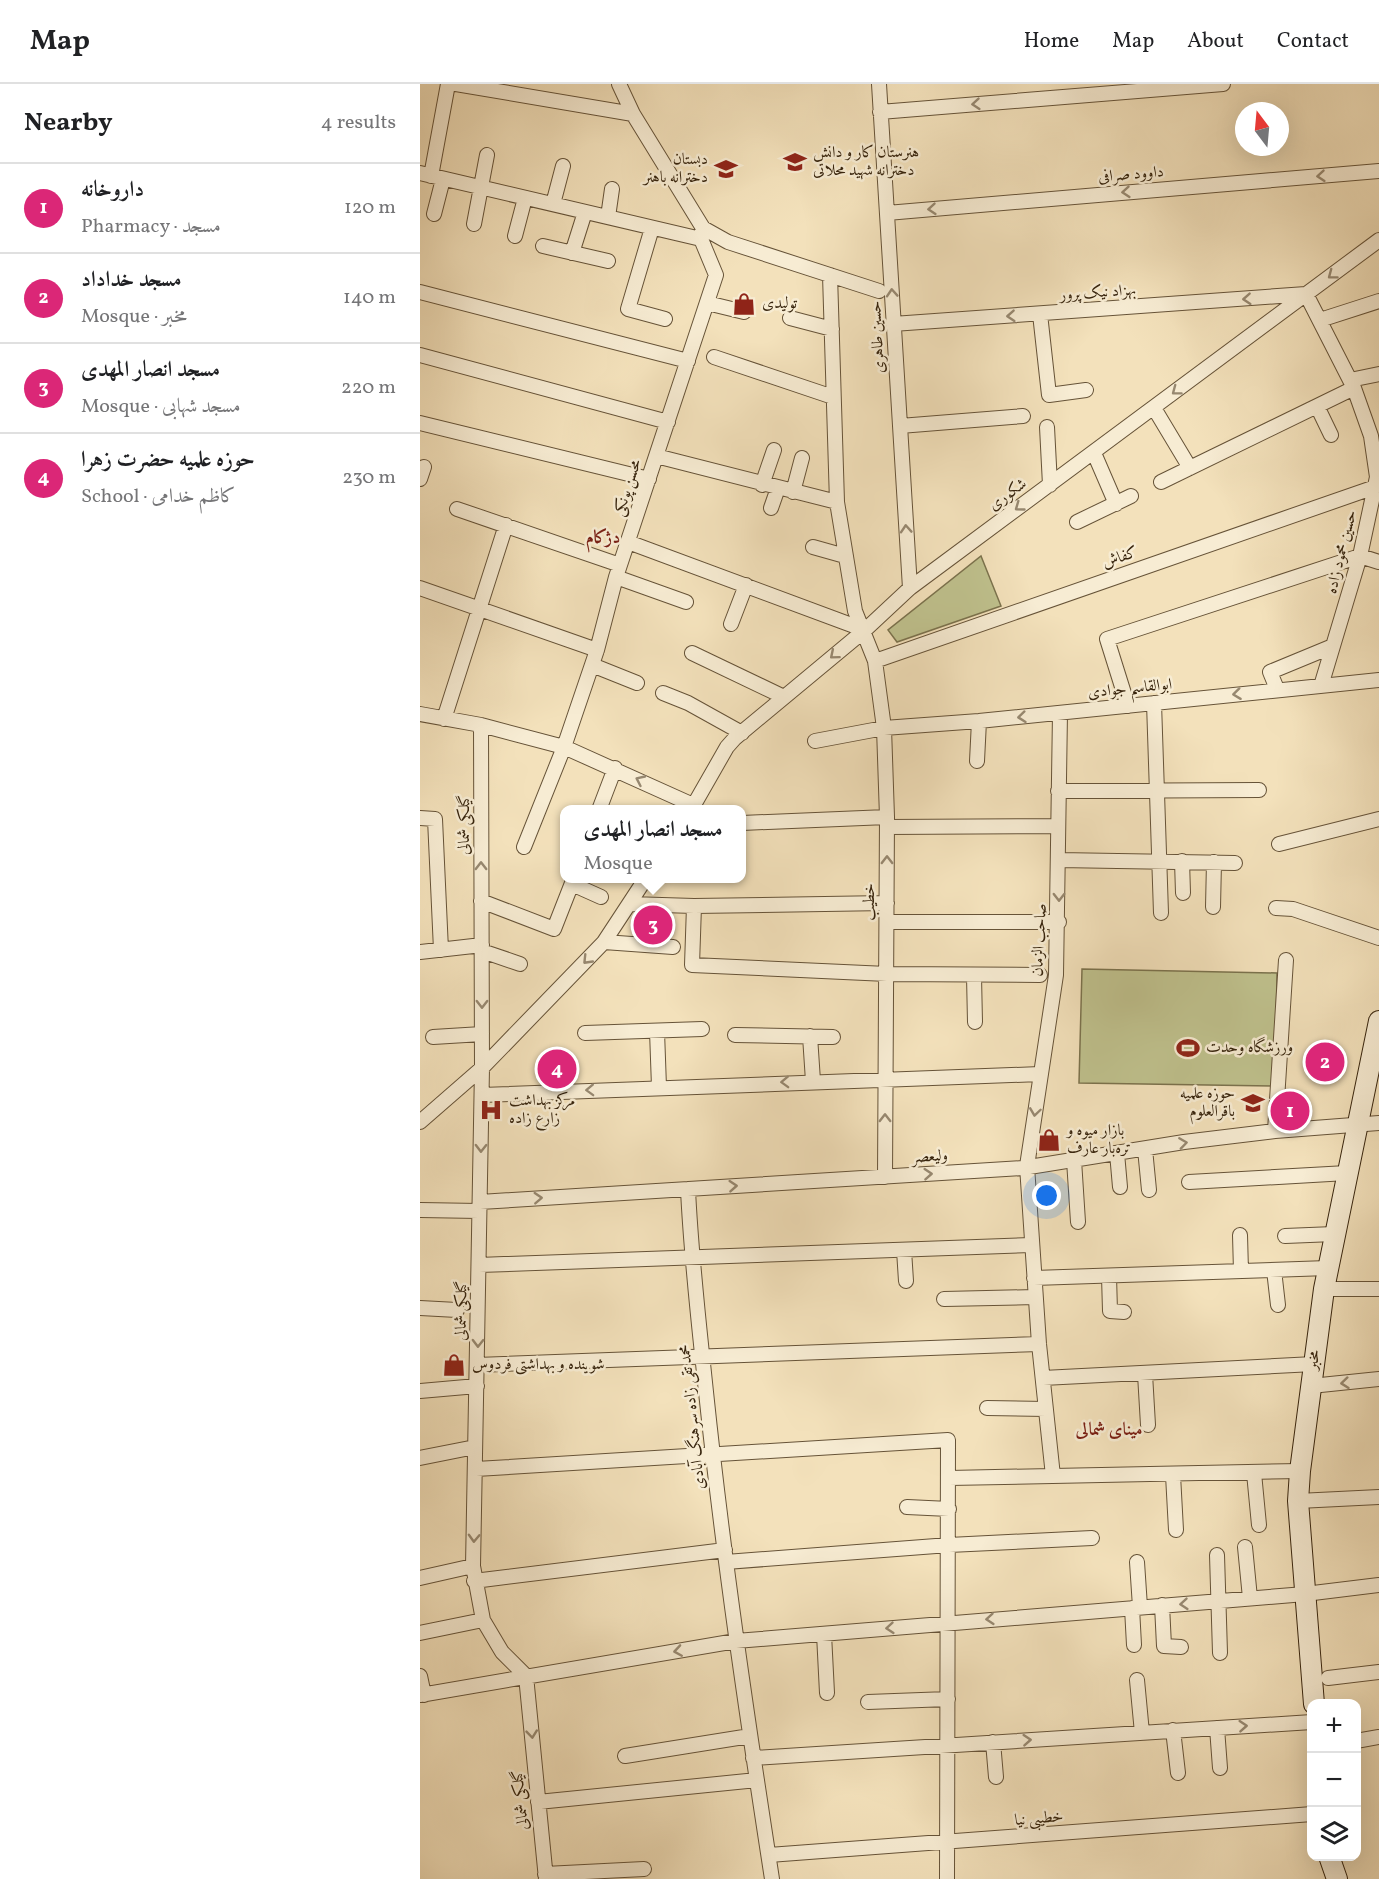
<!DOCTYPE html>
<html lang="en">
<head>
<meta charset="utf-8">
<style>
  body { margin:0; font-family:Vollkorn,Amiri,serif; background:#f6f6f6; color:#202124 }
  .controls { position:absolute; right:18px; bottom:18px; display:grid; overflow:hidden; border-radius:12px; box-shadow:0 6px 24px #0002 }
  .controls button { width:54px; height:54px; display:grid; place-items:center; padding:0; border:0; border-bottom:2px solid #e0e0e0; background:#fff; color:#202124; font:30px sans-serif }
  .compass { position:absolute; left:815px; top:18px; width:54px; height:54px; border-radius:50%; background:#fff; box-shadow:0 6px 24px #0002; rotate:344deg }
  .you { position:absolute; left:627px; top:1112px; width:21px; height:21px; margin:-15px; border:4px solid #fff; border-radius:50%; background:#1a73e8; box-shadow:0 0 0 9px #1a73e833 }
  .badge { display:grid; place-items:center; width:39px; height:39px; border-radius:50%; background:#db2777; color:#fff; font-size:20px; font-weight:700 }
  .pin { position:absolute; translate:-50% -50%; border:3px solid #fff; box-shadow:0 2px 6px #0006 }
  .popup { position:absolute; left:140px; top:721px; width:186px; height:78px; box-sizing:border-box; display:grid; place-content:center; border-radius:12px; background:#fff; filter:drop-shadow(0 2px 4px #0005); font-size:20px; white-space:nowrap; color:#757577 }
  .popup b { font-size:22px; color:#202124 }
  .popup::after { content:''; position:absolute; left:50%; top:100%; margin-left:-12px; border:12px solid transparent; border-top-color:#fff }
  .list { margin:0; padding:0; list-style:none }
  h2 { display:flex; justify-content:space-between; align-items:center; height:78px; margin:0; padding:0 24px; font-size:26px }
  h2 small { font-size:20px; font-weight:400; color:#757577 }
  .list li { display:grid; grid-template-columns:39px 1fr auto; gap:18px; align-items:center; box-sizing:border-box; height:90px; padding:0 24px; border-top:2px solid #e0e0e0 }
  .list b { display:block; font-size:22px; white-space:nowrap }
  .list p { margin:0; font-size:20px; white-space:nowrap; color:#757577 }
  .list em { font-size:20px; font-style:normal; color:#757577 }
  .icon { flex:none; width:33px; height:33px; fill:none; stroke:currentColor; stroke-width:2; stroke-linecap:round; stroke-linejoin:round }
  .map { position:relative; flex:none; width:959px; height:1795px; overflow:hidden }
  header { display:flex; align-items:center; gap:36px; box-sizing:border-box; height:84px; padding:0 30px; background:#fff; border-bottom:2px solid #e0e0e0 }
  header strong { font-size:28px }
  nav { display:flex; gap:33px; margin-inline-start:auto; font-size:21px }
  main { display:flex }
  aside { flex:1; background:#fff }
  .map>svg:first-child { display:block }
  .green { fill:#bfc18d; stroke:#7b724d; stroke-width:1.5 }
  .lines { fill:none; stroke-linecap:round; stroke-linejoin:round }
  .street-casing { stroke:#665338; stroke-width:16 }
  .secondary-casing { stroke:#37240d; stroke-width:22 }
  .street { stroke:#f7ecd3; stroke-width:14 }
  .secondary { stroke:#f7ecd3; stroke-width:20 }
  .oneway { stroke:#978870 }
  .labels { text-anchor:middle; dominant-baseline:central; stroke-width:5; stroke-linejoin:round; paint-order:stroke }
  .poi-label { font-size:16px; fill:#37240d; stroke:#f7ecd3; text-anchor:start }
  .street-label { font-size:16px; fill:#37240d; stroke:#f7ecd3 }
  .neighbourhood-label { font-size:18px; font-weight:bold; fill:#7a1f14; stroke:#f7ecd3 }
</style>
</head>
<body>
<header>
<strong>Map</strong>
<nav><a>Home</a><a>Map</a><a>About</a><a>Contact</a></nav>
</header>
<main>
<aside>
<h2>Nearby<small>4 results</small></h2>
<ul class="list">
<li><span class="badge">1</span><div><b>داروخانه</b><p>Pharmacy · مسجد</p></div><em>120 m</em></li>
<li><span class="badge">2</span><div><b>مسجد خداداد</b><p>Mosque · مخبر</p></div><em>140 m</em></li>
<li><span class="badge">3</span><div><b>مسجد انصار المهدی</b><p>Mosque · مسجد شهابی</p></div><em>220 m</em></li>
<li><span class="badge">4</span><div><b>حوزه علمیه حضرت زهرا</b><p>School · کاظم خدامی</p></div><em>230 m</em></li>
</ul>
</aside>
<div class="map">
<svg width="959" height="1795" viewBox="0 0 959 1795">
  <rect width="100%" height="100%" fill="#f3e1bb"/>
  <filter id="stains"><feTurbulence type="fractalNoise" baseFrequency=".00333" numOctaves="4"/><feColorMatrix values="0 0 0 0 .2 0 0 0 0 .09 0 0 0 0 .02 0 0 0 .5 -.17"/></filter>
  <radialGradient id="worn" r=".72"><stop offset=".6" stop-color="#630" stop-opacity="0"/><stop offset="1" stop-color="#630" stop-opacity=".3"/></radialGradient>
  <path class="green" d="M561,472L581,522L477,558L468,546Z
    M662,885L857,889L855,1002L659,999Z"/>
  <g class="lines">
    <g class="street-casing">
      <path id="street" d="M36,0L213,30
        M199,0L213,30L283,144L308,158L459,207
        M459,0L490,504
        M460,28L803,0
        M0,89L281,155
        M11,92L28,0
        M133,120L143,82
        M467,129L959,87
        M14,130L23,95
        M188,133L192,105
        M54,140L67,71
        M232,144L208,225L245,235
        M95,152L105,114
        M123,162L188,177
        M152,169L165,128
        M410,191L417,418L435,527L455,577L464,644L467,733L465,1093
        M0,208L268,277
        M287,219L324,228
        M620,230L629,311L666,306
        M370,234L412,245
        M900,236L959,217
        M473,240L886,210L934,304L951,352L957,393L940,472L901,602
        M0,271L248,338
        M294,273L413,313
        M930,296L959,290
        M897,322L911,351
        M734,324L770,384
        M0,339L229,395
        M480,342L603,332
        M627,343L630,401
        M674,369L696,420
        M236,372L417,418
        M0,395L4,383
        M741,398L934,304
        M342,401L354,366
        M373,408L382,374
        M351,424L358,404
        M37,425L200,481
        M657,438L711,412
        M208,458L445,546
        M393,463L425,472
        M196,493L266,518
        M0,504L177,566
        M311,540L326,501
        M272,569L364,613
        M455,577L955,403
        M172,581L217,599
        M857,605L850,588L913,562
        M243,609L268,619L322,649
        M734,619L741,829
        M708,622L687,555L940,472L959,478
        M0,630L61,641L144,663L273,721
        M24,635L86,441
        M61,641L62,984L53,1482L63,1536L82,1568L106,1592L126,1795
        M395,657L464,644L559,637L959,596
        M557,677L559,637
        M638,707L839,706
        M179,726L195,684
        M271,726L307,663L315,654L445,546L490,504L959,156
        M0,734L15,735L21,866
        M322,739L467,733
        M467,743L638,742
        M859,760L959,735
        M104,763L144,663L177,566L196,493L296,191L281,155L283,144
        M639,776L815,779
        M762,777L763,809
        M152,800L181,813
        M61,817L134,845L154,794
        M210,820L274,822L467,819
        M274,822L272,881L467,890L620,891
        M793,823L794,778
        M856,824L873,825L959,854
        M467,838H639
        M184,858L253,863
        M62,867L100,880
        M0,868L62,861
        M554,892L555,938
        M237,947L239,1003
        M165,949L282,945
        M315,951L413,953
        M390,952L393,997
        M13,953L62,950
        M62,1011L620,990
        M0,1038L62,984L184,858L226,794
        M855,1047L866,876
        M725,1065L729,1106
        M697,1069L700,1103
        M654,1076L658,1138
        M769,1098L927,1089
        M268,1105C271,1173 279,1240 286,1308C303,1471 327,1633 352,1795
        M60,1118L603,1084L764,1058L855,1047L959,1039
        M0,1126L59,1127
        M820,1151L821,1187
        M865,1152L914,1150
        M484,1166L486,1197
        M59,1181L611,1161
        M854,1186L858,1221
        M689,1192L690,1227L704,1228
        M614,1194L908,1184
        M904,1205H959
        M524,1215L615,1213
        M0,1224L37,1226
        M57,1281L619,1260
        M725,1290L728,1341
        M623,1294L894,1280
        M891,1302L959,1295
        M0,1307L57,1302
        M567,1324L626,1325
        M0,1374L55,1363
        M56,1385L528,1356L527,1795
        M834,1389L839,1441
        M753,1391L756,1446
        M633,1392L619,1260L607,1082L636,891L640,629
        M529,1394L880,1387
        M878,1417L959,1413
        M487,1423L529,1425
        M825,1463L830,1514
        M797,1471L800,1569
        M306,1478L529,1461L672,1454
        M717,1478L720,1523
        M0,1494L53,1482
        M54,1497L305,1466
        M742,1521L744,1562L761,1563
        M712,1524L714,1561
        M0,1549L63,1536
        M404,1550L407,1609
        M0,1592L4,1611
        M908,1594L959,1588
        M717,1596L722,1649
        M0,1611L316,1557L885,1510L959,1501
        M448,1618L528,1615
        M797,1644L800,1684
        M753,1646L758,1689
        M936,1657L959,1653
        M573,1658L576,1693
        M205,1672L330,1652
        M333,1674L892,1638
        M118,1718L337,1696
        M349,1771L892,1730
        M125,1790L224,1785"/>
    </g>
    <g class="secondary-casing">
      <path id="secondary" d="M894,1620L878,1417L880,1387L904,1205L959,937
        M909,1772L917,1795"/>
    </g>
    <use href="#street" class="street"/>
    <use href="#secondary" class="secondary"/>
  </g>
  <defs><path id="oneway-chevron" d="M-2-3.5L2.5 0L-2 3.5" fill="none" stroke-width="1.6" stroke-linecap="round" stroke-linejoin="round" transform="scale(1.5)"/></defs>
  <g class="oneway">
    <use href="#oneway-chevron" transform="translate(556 20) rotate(175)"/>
    <use href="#oneway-chevron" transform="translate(901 92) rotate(175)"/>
    <use href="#oneway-chevron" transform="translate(706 108) rotate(175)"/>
    <use href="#oneway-chevron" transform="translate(512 125) rotate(175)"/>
    <use href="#oneway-chevron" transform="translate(912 191) rotate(143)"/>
    <use href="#oneway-chevron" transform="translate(472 209) rotate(-94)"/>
    <use href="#oneway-chevron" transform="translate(827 215) rotate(176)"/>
    <use href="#oneway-chevron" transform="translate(591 232) rotate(176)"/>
    <use href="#oneway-chevron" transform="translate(756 307) rotate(143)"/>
    <use href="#oneway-chevron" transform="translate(599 423) rotate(144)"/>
    <use href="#oneway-chevron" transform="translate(486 445) rotate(-94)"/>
    <use href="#oneway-chevron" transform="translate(414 571) rotate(140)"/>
    <use href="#oneway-chevron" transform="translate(817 610) rotate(173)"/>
    <use href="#oneway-chevron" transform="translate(602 633) rotate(174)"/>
    <use href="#oneway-chevron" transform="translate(220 696) rotate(-155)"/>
    <use href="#oneway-chevron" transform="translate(467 776) rotate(-90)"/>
    <use href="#oneway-chevron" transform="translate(61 782) rotate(-90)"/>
    <use href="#oneway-chevron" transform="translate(639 813) rotate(90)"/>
    <use href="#oneway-chevron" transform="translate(167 876) rotate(134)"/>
    <use href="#oneway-chevron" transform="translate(62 920) rotate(90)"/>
    <use href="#oneway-chevron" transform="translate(365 998) rotate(178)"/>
    <use href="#oneway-chevron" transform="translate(170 1006) rotate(178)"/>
    <use href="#oneway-chevron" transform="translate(615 1028) rotate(98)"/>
    <use href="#oneway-chevron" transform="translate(465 1034) rotate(-90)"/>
    <use href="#oneway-chevron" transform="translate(763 1059) rotate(-8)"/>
    <use href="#oneway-chevron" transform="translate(61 1064) rotate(91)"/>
    <use href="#oneway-chevron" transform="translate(508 1090) rotate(-4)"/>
    <use href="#oneway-chevron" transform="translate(313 1102) rotate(-4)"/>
    <use href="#oneway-chevron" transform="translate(118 1114) rotate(-3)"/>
    <use href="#oneway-chevron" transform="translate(58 1259) rotate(91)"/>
    <use href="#oneway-chevron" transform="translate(925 1299) rotate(174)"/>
    <use href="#oneway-chevron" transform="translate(54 1454) rotate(92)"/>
    <use href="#oneway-chevron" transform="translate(764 1520) rotate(175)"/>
    <use href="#oneway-chevron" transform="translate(570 1535) rotate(175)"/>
    <use href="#oneway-chevron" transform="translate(470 1544) rotate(175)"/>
    <use href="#oneway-chevron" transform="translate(258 1567) rotate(171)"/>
    <use href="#oneway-chevron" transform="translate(823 1642) rotate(-4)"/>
    <use href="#oneway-chevron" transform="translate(112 1650) rotate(84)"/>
    <use href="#oneway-chevron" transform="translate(607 1656) rotate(-4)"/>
  </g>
  <defs>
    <g id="school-bare" transform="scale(1.8)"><path d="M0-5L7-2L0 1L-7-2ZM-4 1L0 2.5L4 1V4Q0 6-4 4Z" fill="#8f2418" stroke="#f7ecd3" stroke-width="2.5" paint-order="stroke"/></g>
    <g id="shop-bare" transform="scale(1.8)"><path d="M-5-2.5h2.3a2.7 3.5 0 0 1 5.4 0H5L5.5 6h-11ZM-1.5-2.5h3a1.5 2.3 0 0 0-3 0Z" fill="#8f2418" stroke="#f7ecd3" stroke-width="2.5" paint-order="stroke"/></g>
    <g id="stadium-bare" transform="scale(1.8)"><path d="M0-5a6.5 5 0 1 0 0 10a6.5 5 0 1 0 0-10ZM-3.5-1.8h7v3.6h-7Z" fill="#8f2418" stroke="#f7ecd3" stroke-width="2.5" paint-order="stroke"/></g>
    <g id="university-bare" transform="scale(1.8)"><path d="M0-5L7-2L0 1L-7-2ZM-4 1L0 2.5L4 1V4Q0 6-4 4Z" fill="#8f2418" stroke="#f7ecd3" stroke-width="2.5" paint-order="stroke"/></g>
    <g id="hospital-bare" transform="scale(1.8)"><path d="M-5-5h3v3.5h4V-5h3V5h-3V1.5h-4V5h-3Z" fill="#8f2418" stroke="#f7ecd3" stroke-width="2.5" paint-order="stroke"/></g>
  </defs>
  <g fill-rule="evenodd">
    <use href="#school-bare" x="375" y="78"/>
    <use href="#school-bare" x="306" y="85"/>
    <use href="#shop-bare" x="324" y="220"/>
    <use href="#stadium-bare" x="768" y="964"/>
    <use href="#university-bare" x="833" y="1019"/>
    <use href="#hospital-bare" x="71" y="1026"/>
    <use href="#shop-bare" x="629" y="1056"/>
    <use href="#shop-bare" x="34" y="1281"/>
  </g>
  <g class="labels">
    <g class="poi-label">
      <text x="393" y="69">هنرستان کار و دانش<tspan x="393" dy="18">دخترانه شهید محلاتی</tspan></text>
      <text x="288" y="76" text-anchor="end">دبستان<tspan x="288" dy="18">دخترانه باهنر</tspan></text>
      <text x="342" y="220">تولیدی</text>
      <text x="786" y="964">ورزشگاه وحدت</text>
      <text x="815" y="1010" text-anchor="end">حوزه علمیه<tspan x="815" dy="18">باقرالعلوم</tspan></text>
      <text x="89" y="1017">مرکز بهداشت<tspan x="89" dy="18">زارع زاده</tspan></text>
      <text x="647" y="1047">بازار میوه و<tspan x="647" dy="18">تره‌بار عارف</tspan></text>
      <text x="52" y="1281">شوینده و بهداشتی فردوس</text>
    </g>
    <g class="street-label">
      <text transform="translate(711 91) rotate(-5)">داوود صرافی</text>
      <text transform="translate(678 209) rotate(-4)">بهزاد نیک پرور</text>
      <text transform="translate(458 253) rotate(-93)">حسین طاهری</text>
      <text transform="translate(208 404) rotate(-72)">محسن پونکی</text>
      <text transform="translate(588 411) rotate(-36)">شکوری</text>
      <text transform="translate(922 468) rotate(-76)">حسین محمود زاده</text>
      <text transform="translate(700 474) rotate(-19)">کفاش</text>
      <text transform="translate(710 605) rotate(-6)">ابوالقاسم جوادی</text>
      <text transform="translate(45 741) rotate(-90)">گيلکی شمالی</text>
      <text transform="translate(450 818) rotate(-90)">خطیب</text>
      <text transform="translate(620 856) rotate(-87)">صاحب الزمان</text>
      <text transform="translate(510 1073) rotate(-4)">ولیعصر</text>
      <text transform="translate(42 1227) rotate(-89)">گيلکی شمالی</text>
      <text transform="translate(894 1276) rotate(-82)">مخبر</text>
      <text transform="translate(273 1333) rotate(-96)">محمد تقی زاده سرهنگ آبادی</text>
      <text transform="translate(101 1716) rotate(-96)">گيلکی شمالی</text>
      <text transform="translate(619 1735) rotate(-5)">خطیبی نیا</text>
    </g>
    <g class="neighbourhood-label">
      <text x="183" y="454">دژکام</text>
      <text x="689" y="1346">مینای شمالی</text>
    </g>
  </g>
  <rect width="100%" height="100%" filter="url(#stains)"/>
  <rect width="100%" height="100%" fill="url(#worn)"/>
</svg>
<div class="controls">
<button>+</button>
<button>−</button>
<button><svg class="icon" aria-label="layers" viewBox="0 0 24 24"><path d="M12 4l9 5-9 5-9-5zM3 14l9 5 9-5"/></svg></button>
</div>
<svg class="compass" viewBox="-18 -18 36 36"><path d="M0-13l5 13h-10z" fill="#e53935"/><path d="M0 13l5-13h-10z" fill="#757577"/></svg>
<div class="you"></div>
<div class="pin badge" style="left:870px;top:1027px">1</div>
<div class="pin badge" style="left:905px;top:978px">2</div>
<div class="pin badge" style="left:233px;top:841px">3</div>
<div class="popup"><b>مسجد انصار المهدی</b>Mosque</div>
<div class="pin badge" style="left:137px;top:985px">4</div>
</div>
</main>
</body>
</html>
